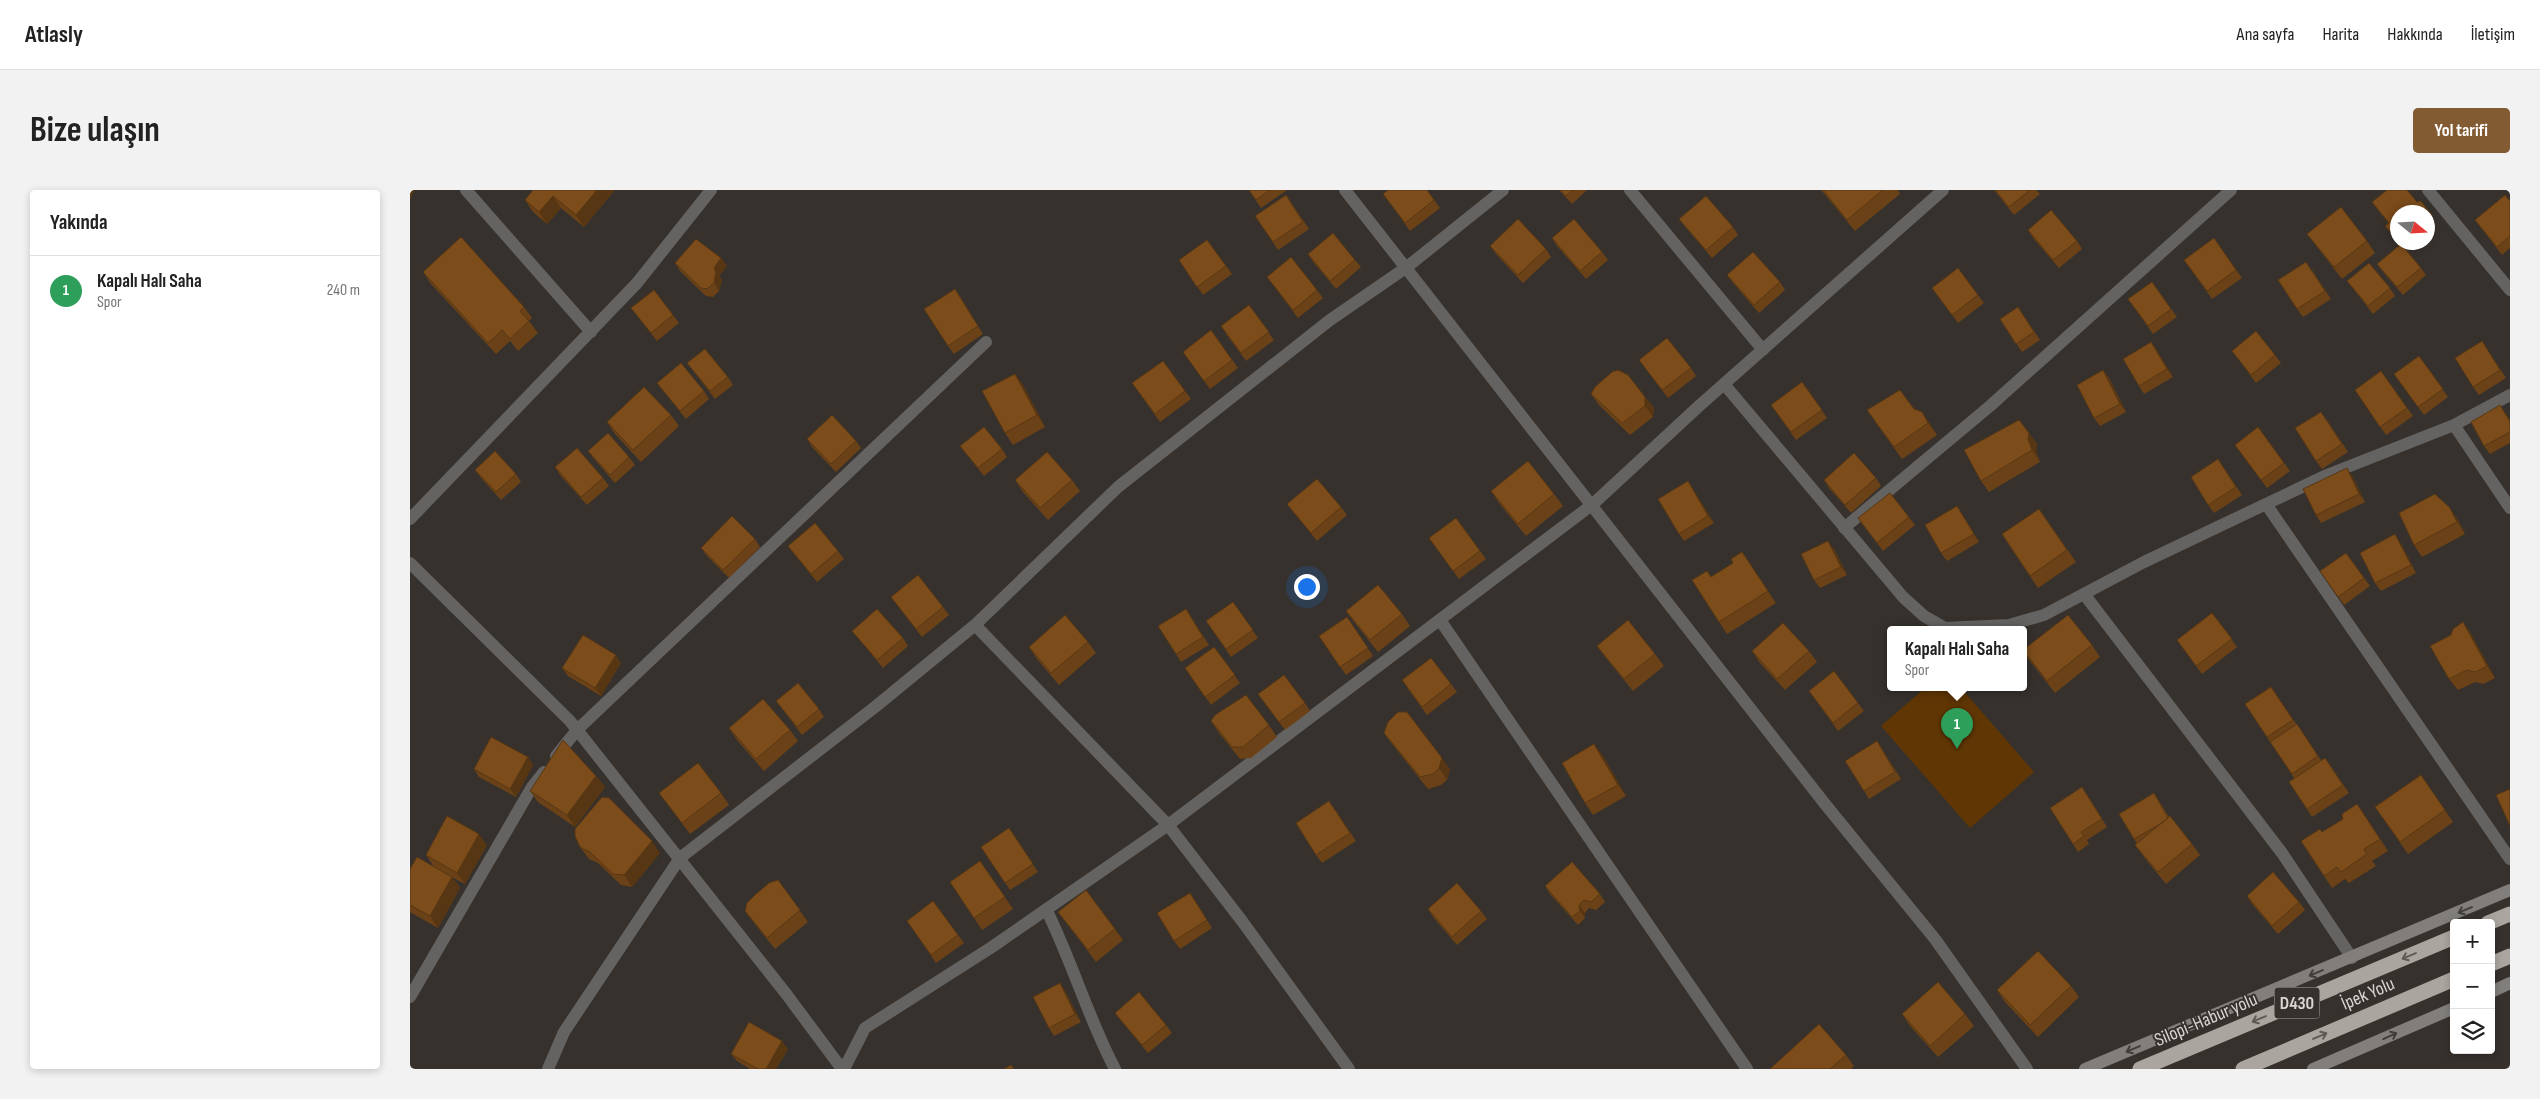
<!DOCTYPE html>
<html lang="tr">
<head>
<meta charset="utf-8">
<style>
  body { margin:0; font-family:"Sofia Sans Condensed",sans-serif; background:#f2f2f2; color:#222 }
  .controls { position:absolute; right:15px; bottom:15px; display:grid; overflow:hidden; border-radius:5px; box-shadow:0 2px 8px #0003 }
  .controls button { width:45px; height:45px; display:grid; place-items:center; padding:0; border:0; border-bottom:1px solid #e0e0e0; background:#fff; color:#222; font:25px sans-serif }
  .compass { position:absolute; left:1980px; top:15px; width:45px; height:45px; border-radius:50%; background:#fff; box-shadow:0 2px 8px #0003; rotate:108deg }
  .you { position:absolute; left:896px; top:396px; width:18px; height:18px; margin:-12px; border:4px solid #fff; border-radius:50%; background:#1a73e8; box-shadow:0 0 0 8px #1a73e833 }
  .badge { display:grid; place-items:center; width:32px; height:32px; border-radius:50%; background:#825b33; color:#fff; font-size:16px; font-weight:700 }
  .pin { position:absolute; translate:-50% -41px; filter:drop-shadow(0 1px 2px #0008) }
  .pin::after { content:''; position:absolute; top:26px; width:18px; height:15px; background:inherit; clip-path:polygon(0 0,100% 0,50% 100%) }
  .popup { position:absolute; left:1477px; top:436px; width:140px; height:65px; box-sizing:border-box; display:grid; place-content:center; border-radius:5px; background:#fff; filter:drop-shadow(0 1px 4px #0005); font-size:16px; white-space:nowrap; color:#767676 }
  .popup b { font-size:19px; color:#222 }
  .popup::after { content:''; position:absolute; left:50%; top:100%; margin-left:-10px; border:10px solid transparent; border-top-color:#fff }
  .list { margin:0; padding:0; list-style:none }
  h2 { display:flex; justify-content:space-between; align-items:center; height:65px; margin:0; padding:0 20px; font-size:21px }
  h2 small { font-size:16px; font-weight:400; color:#767676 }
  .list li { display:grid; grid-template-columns:32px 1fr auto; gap:15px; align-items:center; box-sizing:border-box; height:70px; padding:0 20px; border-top:1px solid #e0e0e0 }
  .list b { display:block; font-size:19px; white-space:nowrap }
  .list p { margin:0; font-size:16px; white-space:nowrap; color:#767676 }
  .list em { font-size:16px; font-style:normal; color:#767676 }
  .icon { flex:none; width:28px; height:28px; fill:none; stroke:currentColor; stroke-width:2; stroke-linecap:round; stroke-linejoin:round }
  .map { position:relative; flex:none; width:2100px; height:879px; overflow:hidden; border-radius:5px }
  header { display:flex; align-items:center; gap:30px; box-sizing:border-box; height:70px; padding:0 25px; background:#fff; border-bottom:1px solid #e0e0e0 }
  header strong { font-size:24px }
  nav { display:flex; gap:28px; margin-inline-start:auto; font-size:18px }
  .intro { display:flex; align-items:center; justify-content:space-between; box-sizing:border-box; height:120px; padding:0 30px }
  h1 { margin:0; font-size:35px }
  .button { padding:12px 22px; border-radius:5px; background:#825b33; color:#fff; font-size:18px; font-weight:700 }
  main { display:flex; gap:30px; padding:0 30px }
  aside { flex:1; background:#fff; border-radius:5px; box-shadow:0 2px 8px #0003 }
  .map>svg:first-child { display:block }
  .green { fill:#603604 }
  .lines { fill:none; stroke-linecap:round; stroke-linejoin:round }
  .street { stroke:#656361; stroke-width:12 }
  .secondary { stroke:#817e7b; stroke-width:12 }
  .highway { stroke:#aba5a0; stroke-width:15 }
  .wall { fill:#6b4217 }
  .shaded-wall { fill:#573613 }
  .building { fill:#7c4d1b; stroke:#573613 }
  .oneway { stroke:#413d39 }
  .oneway2 { stroke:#5f5a55 }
  .labels { text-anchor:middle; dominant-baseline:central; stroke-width:4; stroke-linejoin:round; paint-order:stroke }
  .shield { fill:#36312d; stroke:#a7a4a1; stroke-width:1 }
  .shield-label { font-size:18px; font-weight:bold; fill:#d8d5d3 }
  .street-label { font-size:19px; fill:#d8d5d3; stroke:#36312d }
</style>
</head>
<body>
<header>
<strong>Atlasly</strong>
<nav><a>Ana sayfa</a><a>Harita</a><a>Hakkında</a><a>İletişim</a></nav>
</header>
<div class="intro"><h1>Bize ulaşın</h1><a class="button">Yol tarifi</a></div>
<main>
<aside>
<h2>Yakında<small></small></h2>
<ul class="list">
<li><span class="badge" style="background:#2e9e5b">1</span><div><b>Kapalı Halı Saha</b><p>Spor</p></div><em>240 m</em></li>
</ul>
</aside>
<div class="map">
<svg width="2100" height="879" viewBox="0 0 2100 879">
  <rect width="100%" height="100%" fill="#36312d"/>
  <path class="green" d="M1515,498H1551L1624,582L1560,638L1471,536Z"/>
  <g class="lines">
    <path class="street" d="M56,0L181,142
      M935,0L1415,614L1525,749L1617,879
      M1220,0L1353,160
      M2018,0L2100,100
      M1314,194L1493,407L1514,426L1535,438L1599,435L1634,425L1734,372L1917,285L2044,235L2100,205
      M2044,235L2100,318
      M1856,314L2100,669
      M0,329L227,93L301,0
      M1434,338L1580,216L1821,0
      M0,373L160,531L377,805L432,879
      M1674,404L1872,663L1942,768
      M1030,430L1337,879
      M565,435L758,635L832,731L939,879
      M146,566L167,540L576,152
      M636,719C662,771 678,828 705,879
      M0,807L122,597L134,582
      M138,879L154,842L270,668L465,517L565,435L708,297L920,130L997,77L1093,0
      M434,879L455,838L582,757L758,635L1183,314L1289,216L1533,0"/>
    <path class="secondary" d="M2081,802L2100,793
      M1675,879L2100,700
      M1903,879L2044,818"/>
    <path class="highway" d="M2078,733L2100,724
      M2081,774L2100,766
      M1730,879L2044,747
      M1833,879L2044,789"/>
  </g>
  <path class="wall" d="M123,0H205L174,37L151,18L137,34L123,22L115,10Z
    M839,0H877L851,18Z
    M1017,0L1030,18L1000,41L979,12Z
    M1149,0H1177L1162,14Z
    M1411,0H1488L1490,4L1445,41Z
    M1584,0H1626L1630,4L1604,25Z
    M876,5L899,39L868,60L845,26Z
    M2100,11V58L2092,65L2065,30Z
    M1962,12H2007L2017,19L2023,26L2018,31V22H1988V51L1975,36L1978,33Z
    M1269,29L1323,37L1328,45L1302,68L1275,37Z
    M1618,40L1667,51L1672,59L1649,78L1623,48Z
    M1897,44L1957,51L1965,63L1932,89Z
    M1142,48L1192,62L1198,70L1176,89L1147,56Z
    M1804,48L1832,88L1802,109L1774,70Z
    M797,50L822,84L793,105L769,70Z
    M1080,56L1136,59L1141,67L1113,93L1086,64Z
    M898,64L945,70L951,77L926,99L903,72Z
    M311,68L317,76L309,86L312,90L309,101L303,107L296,106L270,81L265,73Z
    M1967,74L2011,78L2016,85L1993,105L1973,82Z
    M1902,80L1921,109L1893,127L1887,119Z
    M13,82L114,117L122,128L119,131L128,143L108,161L100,151L86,164L21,94Z
    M1317,85L1370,92L1375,100L1349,123L1323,93Z
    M857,87L907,100L913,108L888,128Z
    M1937,91L1980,98L1985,106L1963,124Z
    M1742,92L1767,127L1743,144L1718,109Z
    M1522,98L1568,105L1574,113L1548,133Z
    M550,107L573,144L544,164L538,156Z
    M839,115L864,150L836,171L816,144Z
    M1608,117L1630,150L1612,162L1590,129Z
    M221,118L263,125L269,133L247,151Z
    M801,140L828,178L800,199L773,162Z
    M2072,151L2096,188L2069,205L2063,197Z
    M1741,152L1763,187L1734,204L1729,196Z
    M1822,161L1865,165L1871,173L1846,193Z
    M2009,166L2038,207L2014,225L1984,184Z
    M1229,170L1281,178L1286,186L1258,208Z
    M753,171L781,209L750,232L722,193Z
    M277,173L318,187L323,195L305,209Z
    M1693,180L1699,188L1716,222L1690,236L1684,228Z
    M1971,181L2003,226L1976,245L1945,200Z
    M605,184L613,195L635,237L603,255L595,243Z
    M1392,192L1417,228L1386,250L1361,215Z
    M247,193L294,201L299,209L276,229L253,201Z
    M1181,204L1235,207L1244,218L1243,227L1220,245L1189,215Z
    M2090,215L2100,230V253L2080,264L2074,256Z
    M1504,219L1512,222L1527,245L1492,269L1465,232Z
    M261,225L269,236L231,272L205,244L197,232Z
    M1917,230L1938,262L1912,279L1906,271Z
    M1848,237L1880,281L1857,298L1825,255Z
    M1619,243L1627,254L1626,261L1630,272L1579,302L1571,291Z
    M397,249L446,251L451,258L426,282L402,257Z
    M550,256L592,259L597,267L574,286Z
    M178,261L219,267L225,275L205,293L184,269Z
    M1808,269L1832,305L1804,323L1798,315Z
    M145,277L193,288L199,296L177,315L150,285Z
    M65,280L106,284L111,292L91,310L71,288Z
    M1942,286L1955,312L1911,333L1906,325Z
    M1466,288L1471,296L1441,323L1419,298L1414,290Z
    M605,290H662L670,301L638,330L613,302Z
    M1278,291L1304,333L1274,351L1269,344Z
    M1081,301L1144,304L1153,316L1116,346L1089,313Z
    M877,314L931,317L937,325L907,351L883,322Z
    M1547,316L1569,352L1537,371L1531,363Z
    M1629,319L1666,372L1628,398L1592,344Z
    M1499,327L1505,335L1473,361L1448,328Z
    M1046,328L1076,369L1049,389L1019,348Z
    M2048,330L2055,344L2012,367L2004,355Z
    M345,349L350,357L319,388L297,366L291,358Z
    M1990,352L2006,383L1971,401L1965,393Z
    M378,356L428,361L434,369L407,392L384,364Z
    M1424,359L1437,385L1410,398L1404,390Z
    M1332,362L1366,413L1317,444L1309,432L1301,387L1323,373Z
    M1936,363L1960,396L1934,415L1910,381Z
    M481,407L533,417L539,425L512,447Z
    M823,412L848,448L821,467L796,431Z
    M776,419L799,455L771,472L766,464Z
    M936,421L992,424L1000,436L968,462L944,432Z
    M1802,423L1827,457L1792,484L1767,450Z
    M937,427L963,466L936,485L909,446Z
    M2053,432L2061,444L2085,488L2073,494L2065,492L2048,500L2039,489L2041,445Z
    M442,441L493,448L498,456L473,478L448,448Z
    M678,452L686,463L649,495L627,469L619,457Z
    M1682,455L1690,467L1645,503L1613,462Z
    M1187,456L1245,464L1254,476L1223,501L1195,467Z
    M804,457L830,493L801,515L775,478Z
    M1342,461H1399L1407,472L1375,500L1350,473Z
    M211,473L191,506L158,486L152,478Z
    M1041,494L1047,502L1017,525L997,498Z
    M1861,497L1911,570L1915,568L1939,603L1902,627L1879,592L1884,588L1835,514Z
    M1399,501L1448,513L1454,521L1428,541Z
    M848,504L895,513L900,521L875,540Z
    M366,511L409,519L414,527L392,545Z
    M801,531L859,535L867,547L841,568L830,569L809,543Z
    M319,538L380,540L388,551L354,581L327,550Z
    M974,543L1040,579L1037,590L1031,595L1018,599L982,554Z
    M1467,551L1491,589L1459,609L1454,601Z
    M1193,566L1216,606L1183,625L1175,613Z
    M123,575L106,607L69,587L64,579Z
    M2011,585L2043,632L1998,664L1965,617Z
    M186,586L195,597L165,637L128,612L120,601Z
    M1672,597L1697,637L1677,650L1679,654L1668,662L1663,654Z
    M249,603H311L319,615L280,644Z
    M1744,603L1759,627L1782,654L1790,665L1756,694L1733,666L1725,655L1727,654L1724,649Z
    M1947,614L1978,661L1962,671L1966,676L1939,693L1935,689L1922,698L1914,686L1912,642L1933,629Z
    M925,619L946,651L912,673L906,665Z
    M599,638L628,682L600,700L571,657Z
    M77,655L55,694L42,687L50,698L28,738L0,722V679L24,677L16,665Z
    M170,657L250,663L222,697L211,695L188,673L179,669Z
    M570,671L603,719L572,740L540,692Z
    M368,690L398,732L365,759L344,733L335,721Z
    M1135,696L1190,704L1195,712L1186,720L1179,718L1175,723V728L1168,735L1140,704Z
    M780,703L802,738L770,759L764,751Z
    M1837,706L1889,712L1895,720L1868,744L1842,714Z
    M523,711L554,753L526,773L497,731Z
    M1018,719L1071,721L1077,729L1047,755L1023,727Z
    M648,722L705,739L713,750L686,772Z
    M1661,796L1669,807L1628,847L1595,812L1587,800Z
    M655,801L671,832L644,846L639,838Z
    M705,823L756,835L762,843L738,863L711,831Z
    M1492,824H1555L1564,836L1528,867L1500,836Z
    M378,859L366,879H340L327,871L321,864Z
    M1436,865L1444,876L1441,879H1360Z"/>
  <path class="shaded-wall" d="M0,0H5L0,9Z
    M187,0H205L174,37L166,25Z
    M143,6L151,18L137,34L129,22Z
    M311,68L317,76L309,86L312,90L309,101L304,93V78Z
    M1741,152L1747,160L1763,187L1757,179Z
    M1693,180L1699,188L1716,222L1710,214Z
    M605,184L613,195L635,237L627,225Z
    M1235,207L1244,218L1243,227L1235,216Z
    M1512,222L1520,234L1527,245L1518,233Z
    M1619,243L1627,254L1626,261L1630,272L1622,260L1618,249Z
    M1937,278L1942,286L1955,312L1949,304Z
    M1278,291L1283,299L1304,333L1298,326Z
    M2040,318L2048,330L2055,344L2047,332Z
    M1985,344L1990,352L2006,383L2001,375Z
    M1418,351L1424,359L1437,385L1431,377Z
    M1332,362L1340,373L1366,413Z
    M2053,432L2061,444L2085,488L2077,476Z
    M206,465L211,473L191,506L185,498Z
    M1184,554L1193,566L1216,606L1208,595Z
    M118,567L123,575L106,607L100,599Z
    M1032,568L1040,579L1037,590L1029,578Z
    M186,586L195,597L165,637L157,625Z
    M69,644L77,655L55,694L47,683Z
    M242,651L250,663L222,697L214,685Z
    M42,687L50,698L28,738L20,726Z
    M1169,715L1175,723V728L1170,721Z
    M650,793L655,801L671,832L665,824Z
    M372,851L378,859L366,879H356Z"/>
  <path class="building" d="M123,0H187L166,25L143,6L129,22L115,10Z
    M839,0H860L846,10Z
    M978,0H1017L1024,10L995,33L973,4Z
    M1150,0H1163L1156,6Z
    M1413,0H1473L1437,30Z
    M1585,0H1620L1599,17Z
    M1977,0H1997L2007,12L2011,11L2017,19L2012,22H1988V43L1984,46L1975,36L1979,33L1962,12Z
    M876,5L893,32L863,52L845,26Z
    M2095,5L2100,11V46L2087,57L2065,30Z
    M1296,6L1323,37L1296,60L1269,29Z
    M1931,17L1957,51L1924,77L1897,44Z
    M1641,20L1667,51L1643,70L1618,40Z
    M1108,29L1136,59L1108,85L1080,56Z
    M1164,29L1192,62L1170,81L1142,48Z
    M923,43L945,70L920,91L898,64Z
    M51,47L114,117L110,121L119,131L100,149L92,140L78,153L13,82Z
    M1804,48L1826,80L1797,101L1774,70Z
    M286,49L311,68L304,78L306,82L304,93L297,99L291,98L265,73Z
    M797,50L816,76L787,97L769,70Z
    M1991,54L2011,78L1987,97L1967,74Z
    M1343,62L1370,92L1344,115L1317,85Z
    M881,67L907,100L883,120L857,87Z
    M1896,72L1915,101L1887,119L1868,90Z
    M1959,73L1980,98L1958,116L1937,91Z
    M1548,78L1568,105L1542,125L1522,98Z
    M1742,92L1761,119L1738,136L1718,109Z
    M545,99L568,136L538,156L514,119Z
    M244,100L263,125L241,143L221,118Z
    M839,115L859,142L831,163L811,136Z
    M1608,117L1624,142L1606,154L1590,129Z
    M801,140L822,170L794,191L773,162Z
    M1846,141L1865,165L1841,185L1822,161Z
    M1257,148L1281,178L1252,200L1229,170Z
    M2072,151L2090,180L2063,197L2045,168Z
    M1741,152L1757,179L1729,196L1713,169Z
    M295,159L318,187L300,201L277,173Z
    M2009,166L2033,199L2008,217L1984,184Z
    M753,171L775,201L745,224L722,193Z
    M271,173L294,201L270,221L247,193Z
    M1208,180L1218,185L1235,207V216L1212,233L1181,204L1185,197L1202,182Z
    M1693,180L1710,214L1684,228L1667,195Z
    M1971,181L1997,218L1970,237L1945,200Z
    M605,184L627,225L595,243L572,201Z
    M1392,192L1412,220L1381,242L1361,215Z
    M234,197L261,225L223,260L197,232Z
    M1490,200L1504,219L1512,222L1518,233L1484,257L1457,220Z
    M2090,215L2100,232V242L2074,256L2061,232Z
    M1911,222L1932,254L1906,271L1885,238Z
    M422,225L446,251L421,274L397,249Z
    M1609,230L1619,243L1618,249L1622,260L1571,291L1554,260Z
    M574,237L592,259L568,278L550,256Z
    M1848,237L1874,273L1851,290L1825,255Z
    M198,243L219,267L200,285L178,261Z
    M167,258L193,288L171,307L145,277Z
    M85,261L106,284L86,302L65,280Z
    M637,262L662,290L630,318L605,290Z
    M1444,263L1466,288L1435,315L1414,290Z
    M1808,269L1826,297L1798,315L1781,287Z
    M1118,271L1144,304L1108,334L1081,301Z
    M1937,278L1949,304L1906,325L1893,299Z
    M907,289L931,317L901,343L877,314Z
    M1278,291L1298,326L1269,344L1248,309Z
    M1480,303L1499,327L1467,353L1448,328Z
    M2025,304L2040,318L2047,332L2004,355L1989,323Z
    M1547,316L1564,344L1531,363L1515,335Z
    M1629,319L1657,360L1620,386L1592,344Z
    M322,326L345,349L313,380L291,358Z
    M1046,328L1070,361L1043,381L1019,348Z
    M405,333L428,361L401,384L378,356Z
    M1985,344L2001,375L1965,393L1950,363Z
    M1418,351L1431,377L1404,390L1391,364Z
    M1332,362L1358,401L1309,432L1282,390L1297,381L1301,387L1323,373L1321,369Z
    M1936,363L1954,388L1928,407L1910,381Z
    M508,385L533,417L506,439L481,407Z
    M968,395L992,424L960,450L936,421Z
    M823,412L843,440L816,459L796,431Z
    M467,419L493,448L467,470L442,441Z
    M776,419L793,447L766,464L748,436Z
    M1802,423L1822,449L1786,476L1767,450Z
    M655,425L678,452L641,483L619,457Z
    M1658,425L1682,455L1637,491L1613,460Z
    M937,427L958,458L930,477L909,446Z
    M1218,430L1245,464L1214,489L1187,456Z
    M2053,432L2077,476L2065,482L2057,480L2039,489L2020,456L2041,445L2043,439Z
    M1373,433L1399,461L1367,489L1342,461Z
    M173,445L206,465L185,498L152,478Z
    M804,457L825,485L795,507L775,478Z
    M1021,468L1041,494L1012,517L992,490Z
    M1424,481L1448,513L1423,533L1399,501Z
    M874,485L895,513L869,532L848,504Z
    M388,493L409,519L387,537L366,511Z
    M1861,497L1883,530L1857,547L1835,514Z
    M836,505L859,535L833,557H822L801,531L805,525Z
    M353,509L380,540L346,569L319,538Z
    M988,522H997L1032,568L1029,578L1023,584L1010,587L974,543L978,532Z
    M1887,534L1908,566L1882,584L1860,552Z
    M81,547L118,567L100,599L64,579Z
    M153,550L186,586L157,625L120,601Z
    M1467,551L1485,582L1454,601L1435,571Z
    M1184,554L1208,595L1175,613L1152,573Z
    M1915,568L1933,595L1897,619L1879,592Z
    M288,573L311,603L272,633L249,603Z
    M2011,585L2035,620L1990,652L1965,617Z
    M1672,597L1692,629L1671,642L1674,646L1663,654L1640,618Z
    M2100,599V636L2086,605Z
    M1744,603L1758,628L1752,633L1724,649L1709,624Z
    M192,607L199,608L242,651L214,685L203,684L180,662L170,657L165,646V639Z
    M919,611L940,643L906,665L886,633Z
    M1947,614L1970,649L1954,659L1957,664L1931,682L1927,677L1914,686L1891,651L1910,639L1912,642L1933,629L1932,624Z
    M37,626L69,644L47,683L16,665Z
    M1760,626L1782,654L1748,682L1725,655Z
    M599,638L623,674L595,693L571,657Z
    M7,667L42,687L20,726L0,715V679Z
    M570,671L595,707L564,728L540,692Z
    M1162,672L1190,704L1181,712L1174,710L1169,715L1170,721L1162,727L1135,696Z
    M1863,682L1889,712L1862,736L1837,706Z
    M368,690L390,720L357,748L335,721L337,713L346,704L359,693Z
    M1047,693L1071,721L1042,747L1018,719Z
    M676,700L705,739L678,760L648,722Z
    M780,703L797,730L764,751L747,723Z
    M523,711L548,745L521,765L497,731Z
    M1628,761L1661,796L1620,835L1587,800Z
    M1528,792L1555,824L1520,856L1492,824Z
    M650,793L665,824L639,838L623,807Z
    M729,802L756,835L732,855L705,823Z
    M339,832L372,851L356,879H348L321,864Z
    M1409,834L1436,865L1420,879H1360Z
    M601,875L604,879H594Z"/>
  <defs><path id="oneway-shaft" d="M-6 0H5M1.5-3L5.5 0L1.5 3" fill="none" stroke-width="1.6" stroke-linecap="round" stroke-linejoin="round" transform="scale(1.25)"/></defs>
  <g class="oneway">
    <use href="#oneway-shaft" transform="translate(2055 720) rotate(157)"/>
    <use href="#oneway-shaft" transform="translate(1906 783) rotate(157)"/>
    <use href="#oneway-shaft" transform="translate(1980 846) rotate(-24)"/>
    <use href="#oneway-shaft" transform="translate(1723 859) rotate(157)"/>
  </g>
  <g class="oneway2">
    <use href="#oneway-shaft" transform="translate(1999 766) rotate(157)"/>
    <use href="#oneway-shaft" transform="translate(1849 829) rotate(157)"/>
    <use href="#oneway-shaft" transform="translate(1910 846) rotate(-23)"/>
  </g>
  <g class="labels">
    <rect class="shield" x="1864.5" y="797.5" width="45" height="31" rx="4"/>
    <g class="shield-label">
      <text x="1887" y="813">D430</text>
    </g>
    <g class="street-label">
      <text transform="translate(1958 804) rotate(-23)">İpek Yolu</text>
      <text transform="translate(1796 830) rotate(-23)">Silopi-Habur yolu</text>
    </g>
  </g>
</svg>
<div class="controls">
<button>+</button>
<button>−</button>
<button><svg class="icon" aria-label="layers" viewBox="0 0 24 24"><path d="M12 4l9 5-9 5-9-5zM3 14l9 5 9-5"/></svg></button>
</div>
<svg class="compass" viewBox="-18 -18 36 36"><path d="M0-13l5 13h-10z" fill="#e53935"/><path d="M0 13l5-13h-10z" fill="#767676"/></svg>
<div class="you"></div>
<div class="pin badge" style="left:1547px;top:559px;background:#2e9e5b">1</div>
<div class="popup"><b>Kapalı Halı Saha</b>Spor</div>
</div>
</main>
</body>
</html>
